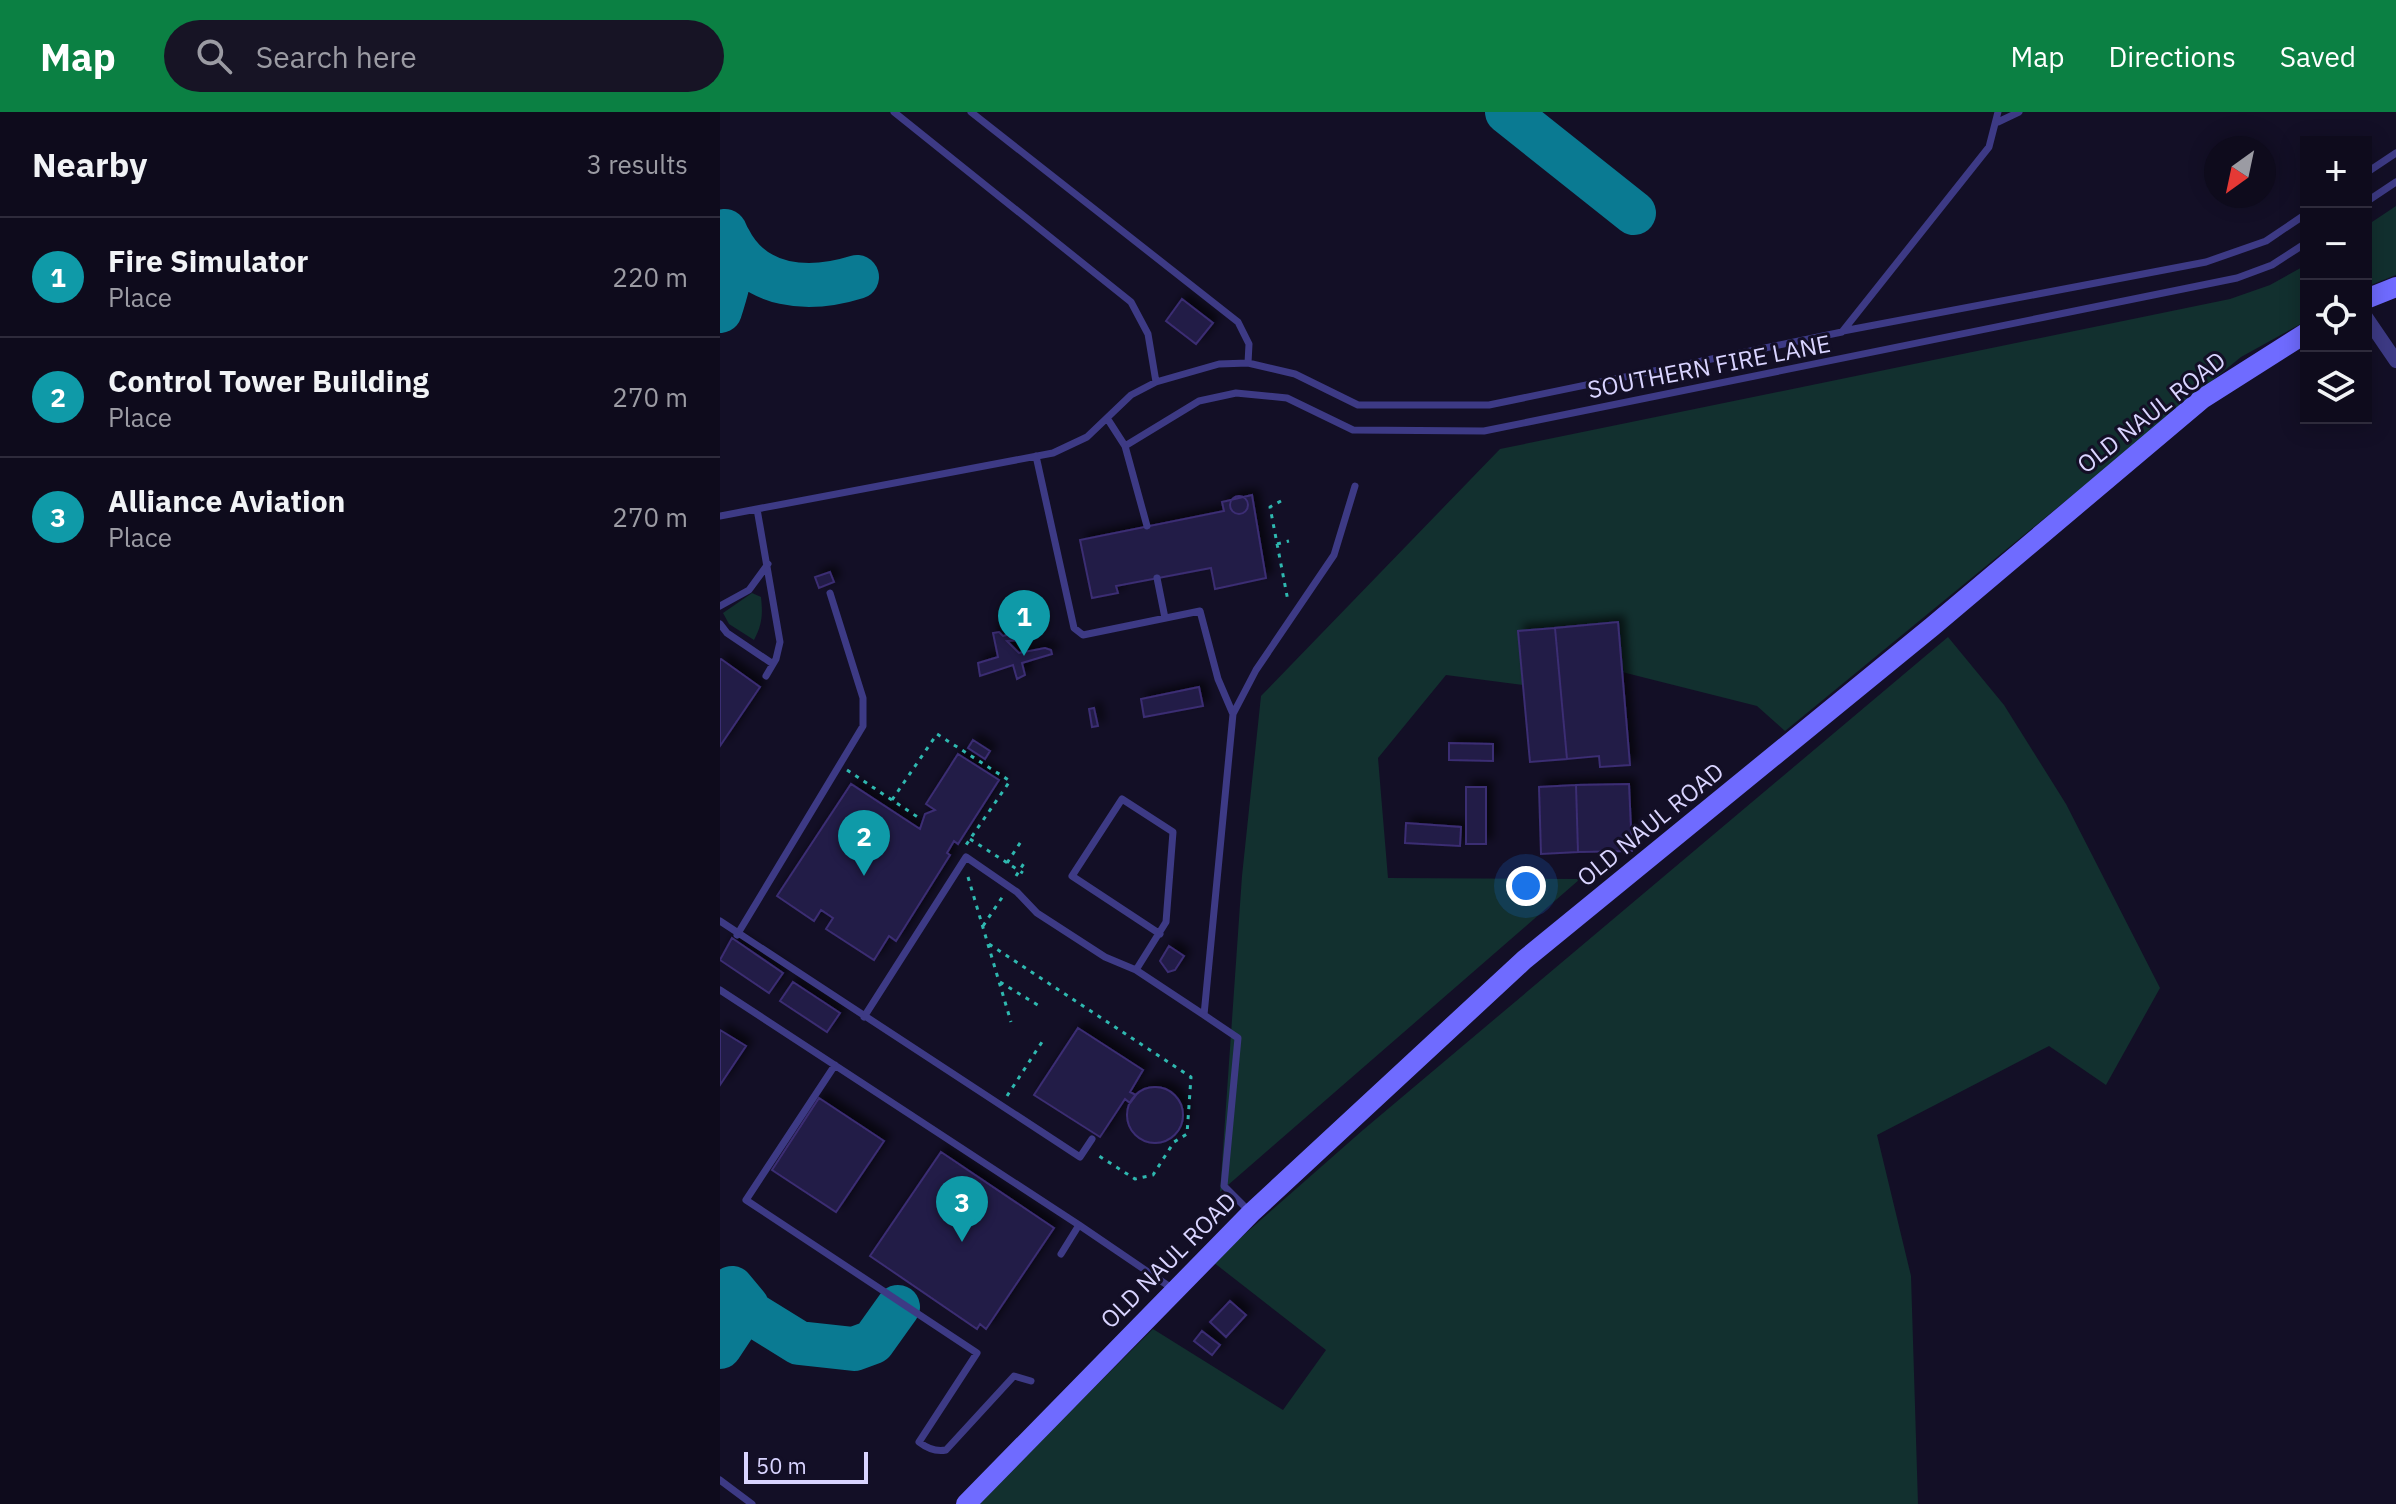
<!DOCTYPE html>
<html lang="en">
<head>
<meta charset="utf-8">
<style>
  body { margin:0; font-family:"IBM Plex Sans",sans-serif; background:#171425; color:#f1f3f6 }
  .controls { position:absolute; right:24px; top:24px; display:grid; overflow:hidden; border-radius:0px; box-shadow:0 4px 20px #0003 }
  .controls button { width:72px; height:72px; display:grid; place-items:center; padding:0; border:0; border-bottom:2px solid #2e2b3b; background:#0e0b1c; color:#f1f3f6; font:40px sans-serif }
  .compass { position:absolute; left:1484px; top:24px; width:72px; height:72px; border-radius:50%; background:#0e0b1c; box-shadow:0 4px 20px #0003; rotate:213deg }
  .scale { position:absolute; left:24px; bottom:20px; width:124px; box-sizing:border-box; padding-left:8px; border:4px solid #d9d4ff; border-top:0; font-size:22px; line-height:28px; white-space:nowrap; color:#d9d4ff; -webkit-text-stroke:6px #130f26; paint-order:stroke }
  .you { position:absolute; left:806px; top:774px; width:28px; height:28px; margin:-20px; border:6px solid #fff; border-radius:50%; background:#1a73e8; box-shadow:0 0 0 12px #1a73e833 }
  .badge { display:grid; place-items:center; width:52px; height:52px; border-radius:50%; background:#0b8043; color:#fff; font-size:26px; font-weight:700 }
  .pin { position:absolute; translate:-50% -66px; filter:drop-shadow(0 2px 4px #0008) }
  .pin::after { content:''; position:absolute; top:42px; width:28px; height:24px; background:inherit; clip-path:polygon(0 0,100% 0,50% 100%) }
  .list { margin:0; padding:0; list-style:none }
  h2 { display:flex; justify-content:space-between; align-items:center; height:104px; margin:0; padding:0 32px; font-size:34px }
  h2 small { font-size:26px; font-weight:400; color:#9b9ba3 }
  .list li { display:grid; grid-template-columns:52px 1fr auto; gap:24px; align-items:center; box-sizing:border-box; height:120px; padding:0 32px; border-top:2px solid #2e2b3b }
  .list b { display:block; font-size:30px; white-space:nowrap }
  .list p { margin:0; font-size:26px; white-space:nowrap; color:#9b9ba3 }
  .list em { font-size:26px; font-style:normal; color:#9b9ba3 }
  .icon { flex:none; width:44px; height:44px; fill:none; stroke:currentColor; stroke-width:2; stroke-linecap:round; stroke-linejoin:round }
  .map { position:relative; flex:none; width:1676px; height:1392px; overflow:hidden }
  header { display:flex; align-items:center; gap:48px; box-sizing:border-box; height:112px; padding:0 40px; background:#0b8043; color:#fff }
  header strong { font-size:38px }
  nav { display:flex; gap:44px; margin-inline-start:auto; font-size:28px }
  .search { width:560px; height:72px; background:#171425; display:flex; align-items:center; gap:20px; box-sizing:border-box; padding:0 28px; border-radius:44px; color:#9b9ba3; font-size:30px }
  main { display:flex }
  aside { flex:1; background:#0e0b1c }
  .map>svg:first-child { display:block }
  .green { fill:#12302f }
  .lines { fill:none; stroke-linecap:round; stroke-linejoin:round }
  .taxiway { stroke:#0a7a92; stroke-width:44 }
  .building { fill:#241b47; stroke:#3b2d73; stroke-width:2; filter:url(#shadow) }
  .path { stroke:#2fb8b0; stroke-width:3; stroke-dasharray:4 6; stroke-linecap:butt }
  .service { stroke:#3d3a85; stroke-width:7 }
  .minor { stroke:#3d3a85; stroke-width:14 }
  .secondary { stroke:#6f6bff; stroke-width:20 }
  .labels { text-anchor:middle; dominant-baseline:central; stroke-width:6; stroke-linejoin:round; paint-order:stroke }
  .street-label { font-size:24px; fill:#d9d4ff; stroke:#130f26 }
</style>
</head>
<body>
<header>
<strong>Map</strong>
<div class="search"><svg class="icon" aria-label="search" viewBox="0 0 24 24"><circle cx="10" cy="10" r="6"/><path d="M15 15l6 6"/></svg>Search here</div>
<nav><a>Map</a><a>Directions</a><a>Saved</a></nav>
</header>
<main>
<aside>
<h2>Nearby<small>3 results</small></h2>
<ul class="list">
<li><span class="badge" style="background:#0f9aa8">1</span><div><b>Fire Simulator</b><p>Place</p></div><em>220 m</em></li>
<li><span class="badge" style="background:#0f9aa8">2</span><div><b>Control Tower Building</b><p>Place</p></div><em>270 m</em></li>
<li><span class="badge" style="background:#0f9aa8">3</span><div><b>Alliance Aviation</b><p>Place</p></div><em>270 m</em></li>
</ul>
</aside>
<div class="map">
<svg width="1676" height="1392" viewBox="0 0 1676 1392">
  <defs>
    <filter id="shadow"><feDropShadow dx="6" dy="-6" stdDeviation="4" flood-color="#0009"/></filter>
  </defs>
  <rect width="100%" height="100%" fill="#130f26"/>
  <path class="green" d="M1676,94V163L1651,173L1646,163V114Z
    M1586,153V209L1521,245L1065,619L1037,594L902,560L897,510L798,519L803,573L726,563L658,646L668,766L860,767L500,1080L522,764L541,584L780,337L1510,187L1550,173Z
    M32,481L41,485C43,503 42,513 34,528L9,512L3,501Z
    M1228,525L1284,593L1346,692L1440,876L1386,973L1329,934L1157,1023L1191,1164L1198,1392H257L433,1217L563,1298L606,1238L493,1150L643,1018Z"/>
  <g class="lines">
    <path class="taxiway" d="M787,0L914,101
      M9,127C34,177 89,180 137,165
      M0,199C8,174 18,144 5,119
      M0,1182L79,1231L134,1237L153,1230L178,1195
      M0,1235L27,1194L12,1176"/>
  </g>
  <path class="building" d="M462,187L493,211L476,232L446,209Z
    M532,383L546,466L495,477L491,456L396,474L398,481L372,486L360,428L504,399L502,390Z
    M510 393a9 9 0 1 1 18 0a9 9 0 1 1-18 0Z
    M110,460L114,470L99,476L95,465Z
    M898,510L910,653L880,655L879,644L847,647L835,516Z
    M835,516L847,647L810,650L798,519Z
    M279,520L283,524L297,521L299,528L287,529L299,541L325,536L331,538L332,542L302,551L305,563L297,567L293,553L260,564L258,551L278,545L273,521Z
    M1,547L40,575L0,634V548Z
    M479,575L483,594L424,605L421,587Z
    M374,596L378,614L372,615L369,597Z
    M253,628L270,639L265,647L248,636Z
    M729,631L773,632V649L729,648Z
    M238,642L279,668L238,732L234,729L227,741L230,743L176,829L169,824L154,848L106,817L113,806L101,798L94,809L57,784L131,672L200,717L205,702L215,698L206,692Z
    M909,672L912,739L858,740L856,673Z
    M856,673L858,740L821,742L819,675Z
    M746,675H766V732H746Z
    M686,711L741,715L740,734L685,731Z
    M12,826L63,861L49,881L0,848Z
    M449,834L464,844L455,858L448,860L440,849Z
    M73,870L120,901L107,920L60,889Z
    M358,916L423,958L410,980L416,983L410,991L405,987L380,1025L314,983Z
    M0,918L26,934L0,973Z
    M407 1003a28 28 0 1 1 56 0a28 28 0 1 1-56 0Z
    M99,986L164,1029L116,1100L52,1058Z
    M221,1040L334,1116L266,1217L260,1212L257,1217L150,1144Z
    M510,1189L526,1203L506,1225L490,1210Z
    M482,1219L500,1233L492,1243L474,1229Z"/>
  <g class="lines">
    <path class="path" d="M561,389L550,395L568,489
      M557,432L569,429
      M127,658L199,706
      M172,688L217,622L290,669L246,733
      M250,727L303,761
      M287,751L302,728
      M296,764L306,748
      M248,765L291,910
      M263,814L283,784
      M269,832L471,965L467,1022L454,1030L433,1063L415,1067L376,1042
      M280,870L321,895
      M287,984L322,930"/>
    <path class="service" d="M174,0L411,190L428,222L436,270
      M251,0L518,210L529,232L528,251
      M1278,10L1299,0
      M1646,61L1676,41
      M1646,90L1676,70
      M1123,219L1486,150L1546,129L1586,102
      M387,306L405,334L427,414
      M405,334L479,289L516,281L567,286L633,318L764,319L1517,166L1552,153L1586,131
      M316,344L354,516L363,523L480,499L498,567L513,602L536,558L614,443L635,374
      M37,397L60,530L56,547L46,564
      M0,404L333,341L367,325L411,283L436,270L499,252L528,251L575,262L638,293H769L1122,220L1269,35L1278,0
      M437,466L445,506
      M0,494L29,478L48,452
      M0,512L7,521L53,552
      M513,602L484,903L518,926L504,1074L530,1100
      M0,809L360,1045L372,1027
      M17,823L143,614V586L110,481
      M416,858L446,810L453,720L402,687L352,764L440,822
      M0,878L359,1113L341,1142
      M144,905L246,745L297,780L317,801L385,845L416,858L484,903
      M115,953L26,1088L257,1241L199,1330C208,1337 216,1340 226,1338L294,1264L311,1269
      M359,1113L453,1177
      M0,1368L32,1392"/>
    <path class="minor" d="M1646,205L1676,249"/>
    <path class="secondary" d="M1646,187L1676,175
      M246,1392L531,1101L804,848L1213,514L1482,287L1586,221"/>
  </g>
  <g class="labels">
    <g class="street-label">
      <text transform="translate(989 254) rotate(-11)">SOUTHERN FIRE LANE</text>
      <text transform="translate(1431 300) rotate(-38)">OLD NAUL ROAD</text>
      <text transform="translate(930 712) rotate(-39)">OLD NAUL ROAD</text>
      <text transform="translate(448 1148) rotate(-45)">OLD NAUL ROAD</text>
    </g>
  </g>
</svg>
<div class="controls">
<button>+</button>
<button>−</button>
<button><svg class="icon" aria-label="locate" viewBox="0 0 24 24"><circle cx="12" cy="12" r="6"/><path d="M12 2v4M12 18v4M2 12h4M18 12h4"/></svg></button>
<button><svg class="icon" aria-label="layers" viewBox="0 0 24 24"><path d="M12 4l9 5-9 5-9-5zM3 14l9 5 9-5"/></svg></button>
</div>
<svg class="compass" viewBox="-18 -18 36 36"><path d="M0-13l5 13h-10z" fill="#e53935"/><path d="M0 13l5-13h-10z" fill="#9b9ba3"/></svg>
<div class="scale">50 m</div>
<div class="you"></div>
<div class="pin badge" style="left:304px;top:544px;background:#0f9aa8">1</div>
<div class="pin badge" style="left:144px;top:764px;background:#0f9aa8">2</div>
<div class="pin badge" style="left:242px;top:1130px;background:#0f9aa8">3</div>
</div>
</main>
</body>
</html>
